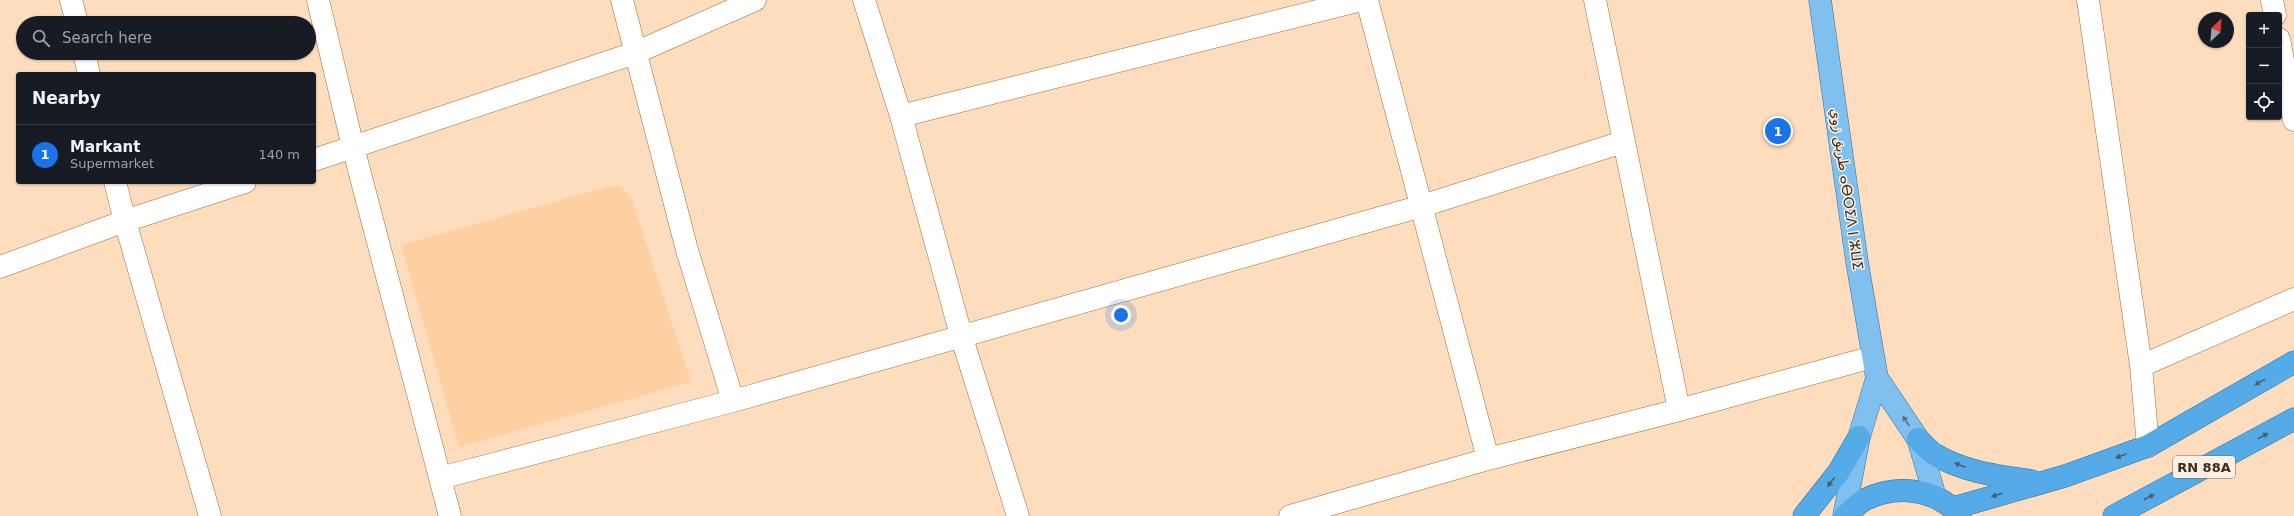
<!DOCTYPE html>
<html lang="en">
<head>
<meta charset="utf-8">
<style>
  body { margin:0; font-family:"DejaVu Sans",Cairo,"Noto Sans Tifinagh",sans-serif; background:#242831; color:#f1f3f6 }
  .controls { position:absolute; right:12px; top:12px; display:grid; overflow:hidden; border-radius:4px; box-shadow:0 1px 3px #0004 }
  .controls button { width:36px; height:36px; display:grid; place-items:center; padding:0; border:0; border-bottom:1px solid #363941; background:#171b24; color:#f1f3f6; font:20px sans-serif }
  .compass { position:absolute; left:2198px; top:12px; width:36px; height:36px; border-radius:50%; background:#171b24; box-shadow:0 1px 3px #0004; rotate:26deg }
  .you { position:absolute; left:1121px; top:315px; width:14px; height:14px; margin:-10px; border:3px solid #fff; border-radius:50%; background:#1a73e8; box-shadow:0 0 0 6px #1a73e833 }
  .badge { display:grid; place-items:center; width:26px; height:26px; border-radius:50%; background:#1a73e8; color:#fff; font-size:13px; font-weight:700 }
  .pin { position:absolute; translate:-50% -50%; border:2px solid #fff; box-shadow:0 1px 4px #0006 }
  .list { margin:0; padding:0; list-style:none }
  h2 { display:flex; justify-content:space-between; align-items:center; height:52px; margin:0; padding:0 16px; font-size:17px }
  h2 small { font-size:13px; font-weight:400; color:#9ea1a6 }
  .list li { display:grid; grid-template-columns:26px 1fr auto; gap:12px; align-items:center; box-sizing:border-box; height:60px; padding:0 16px; border-top:1px solid #363941 }
  .list b { display:block; font-size:15px; white-space:nowrap }
  .list p { margin:0; font-size:13px; white-space:nowrap; color:#9ea1a6 }
  .list em { font-size:13px; font-style:normal; color:#9ea1a6 }
  .icon { flex:none; width:22px; height:22px; fill:none; stroke:currentColor; stroke-width:2; stroke-linecap:round; stroke-linejoin:round }
  .map { position:relative; flex:none; width:2294px; height:516px; overflow:hidden }
  .search { position:absolute; background:#171b24; box-shadow:0 1px 3px #0004; left:16px; top:16px; width:300px; height:44px; display:flex; align-items:center; gap:10px; box-sizing:border-box; padding:0 14px; border-radius:22px; color:#9ea1a6; font-size:15px }
  .panel { position:absolute; background:#171b24; box-shadow:0 1px 3px #0004; left:16px; top:72px; width:300px; height:112px; border-radius:4px }
  .map>svg:first-child { display:block }
  .built { fill:#fecfa1 }
  .lines { fill:none; stroke-linecap:round; stroke-linejoin:round }
  .minor-casing { stroke:#9d6d3b; stroke-width:23 }
  .primary-casing { stroke:#32719b; stroke-width:23 }
  .trunk-casing { stroke:#32719b; stroke-width:23 }
  .minor { stroke:#fff; stroke-width:22 }
  .primary { stroke:#7fc0ee; stroke-width:22 }
  .trunk { stroke:#54abe8; stroke-width:22 }
  .oneway { fill:#495f6b }
  .oneway2 { fill:#5d6f78 }
  .labels { text-anchor:middle; dominant-baseline:central; stroke-width:3; stroke-linejoin:round; paint-order:stroke }
  .shield { fill:#faefe5; stroke:#786655; stroke-width:1 }
  .shield-label { font-size:13px; font-weight:bold; fill:#412c17 }
  .street-label { font-size:14px; fill:#412c17; stroke:#faefe5 }
</style>
</head>
<body>
<div class="map">
<svg width="2294" height="516" viewBox="0 0 2294 516">
  <rect width="100%" height="100%" fill="#feddbf"/>
  <path class="built" d="M620,186L631,196L691,382L459,447L401,245L606,187Z"/>
  <g class="lines">
    <g class="minor-casing">
      <path id="minor" d="M71,0L77,23
        M318,0L353,147L450,516
        M622,0L687,250L733,401
        M864,0L901,116L961,335L1018,516
        M1367,0L1488,459
        M1595,0L1679,410
        M2088,0L2141,366L2148,446
        M2272,0L2275,15
        M2279,39L2294,120
        M84,53L89,74
        M901,116L1361,0
        M314,160L635,53L755,0
        M115,182L125,221L210,516
        M0,267L125,221L245,182
        M2141,366L2294,299
        M440,478L733,401L1422,206L1623,142
        M1290,516L1488,459L1679,410L1873,357"/>
    </g>
    <g class="primary-casing">
      <path id="primary" d="M1820,0L1857,262L1877,378
        M1844,516L1859,437L1877,378L1918,439L1935,496"/>
    </g>
    <g class="trunk-casing">
      <path id="trunk" d="M1918,439C1923,444 1928,450 1934,454C1963,472 1999,476 2032,481
        M1953,508L2065,476L2148,446L2294,362
        M1804,516L1838,473L1859,437
        M1845,516C1851,511 1857,504 1864,500C1896,484 1936,488 1960,516
        M2114,516L2294,419"/>
    </g>
    <use href="#minor" class="minor"/>
    <use href="#primary" class="primary"/>
    <use href="#trunk" class="trunk"/>
  </g>
  <defs><path id="oneway-solid" d="M-6-.8H1V-3.2L6.5 0L1 3.2V.8H-6Z"/></defs>
  <g class="oneway">
    <use href="#oneway-solid" transform="translate(2260 382) rotate(151)"/>
    <use href="#oneway-solid" transform="translate(2263 436) rotate(-28)"/>
    <use href="#oneway-solid" transform="translate(2121 456) rotate(159)"/>
    <use href="#oneway-solid" transform="translate(1960 465) rotate(-159)"/>
    <use href="#oneway-solid" transform="translate(1831 482) rotate(127)"/>
    <use href="#oneway-solid" transform="translate(1997 495) rotate(162)"/>
    <use href="#oneway-solid" transform="translate(2149 497) rotate(-28)"/>
  </g>
  <use class="oneway2" href="#oneway-solid" transform="translate(1906 421) rotate(-124)"/>
  <g class="labels">
    <rect class="shield" x="2173" y="456" width="62" height="22" rx="3"/>
    <g class="shield-label">
      <text x="2204" y="467">RN 88A</text>
    </g>
    <g class="street-label">
      <text transform="translate(1847 189) rotate(82)">طريق زوي ⴰⴱⵔⵉⴷ ⵏ ⵣⵡⵉ</text>
    </g>
  </g>
</svg>
<div class="controls">
<button>+</button>
<button>−</button>
<button><svg class="icon" aria-label="locate" viewBox="0 0 24 24"><circle cx="12" cy="12" r="6"/><path d="M12 2v4M12 18v4M2 12h4M18 12h4"/></svg></button>
</div>
<svg class="compass" viewBox="-18 -18 36 36"><path d="M0-13l5 13h-10z" fill="#e53935"/><path d="M0 13l5-13h-10z" fill="#9ea1a6"/></svg>
<div class="you"></div>
<div class="pin badge" style="left:1778px;top:131px">1</div>
<div class="search"><svg class="icon" aria-label="search" viewBox="0 0 24 24"><circle cx="10" cy="10" r="6"/><path d="M15 15l6 6"/></svg>Search here</div>
<section class="panel">
<h2>Nearby<small></small></h2>
<ul class="list">
<li><span class="badge">1</span><div><b>Markant</b><p>Supermarket</p></div><em>140 m</em></li>
</ul>
</section>
</div>
</body>
</html>
